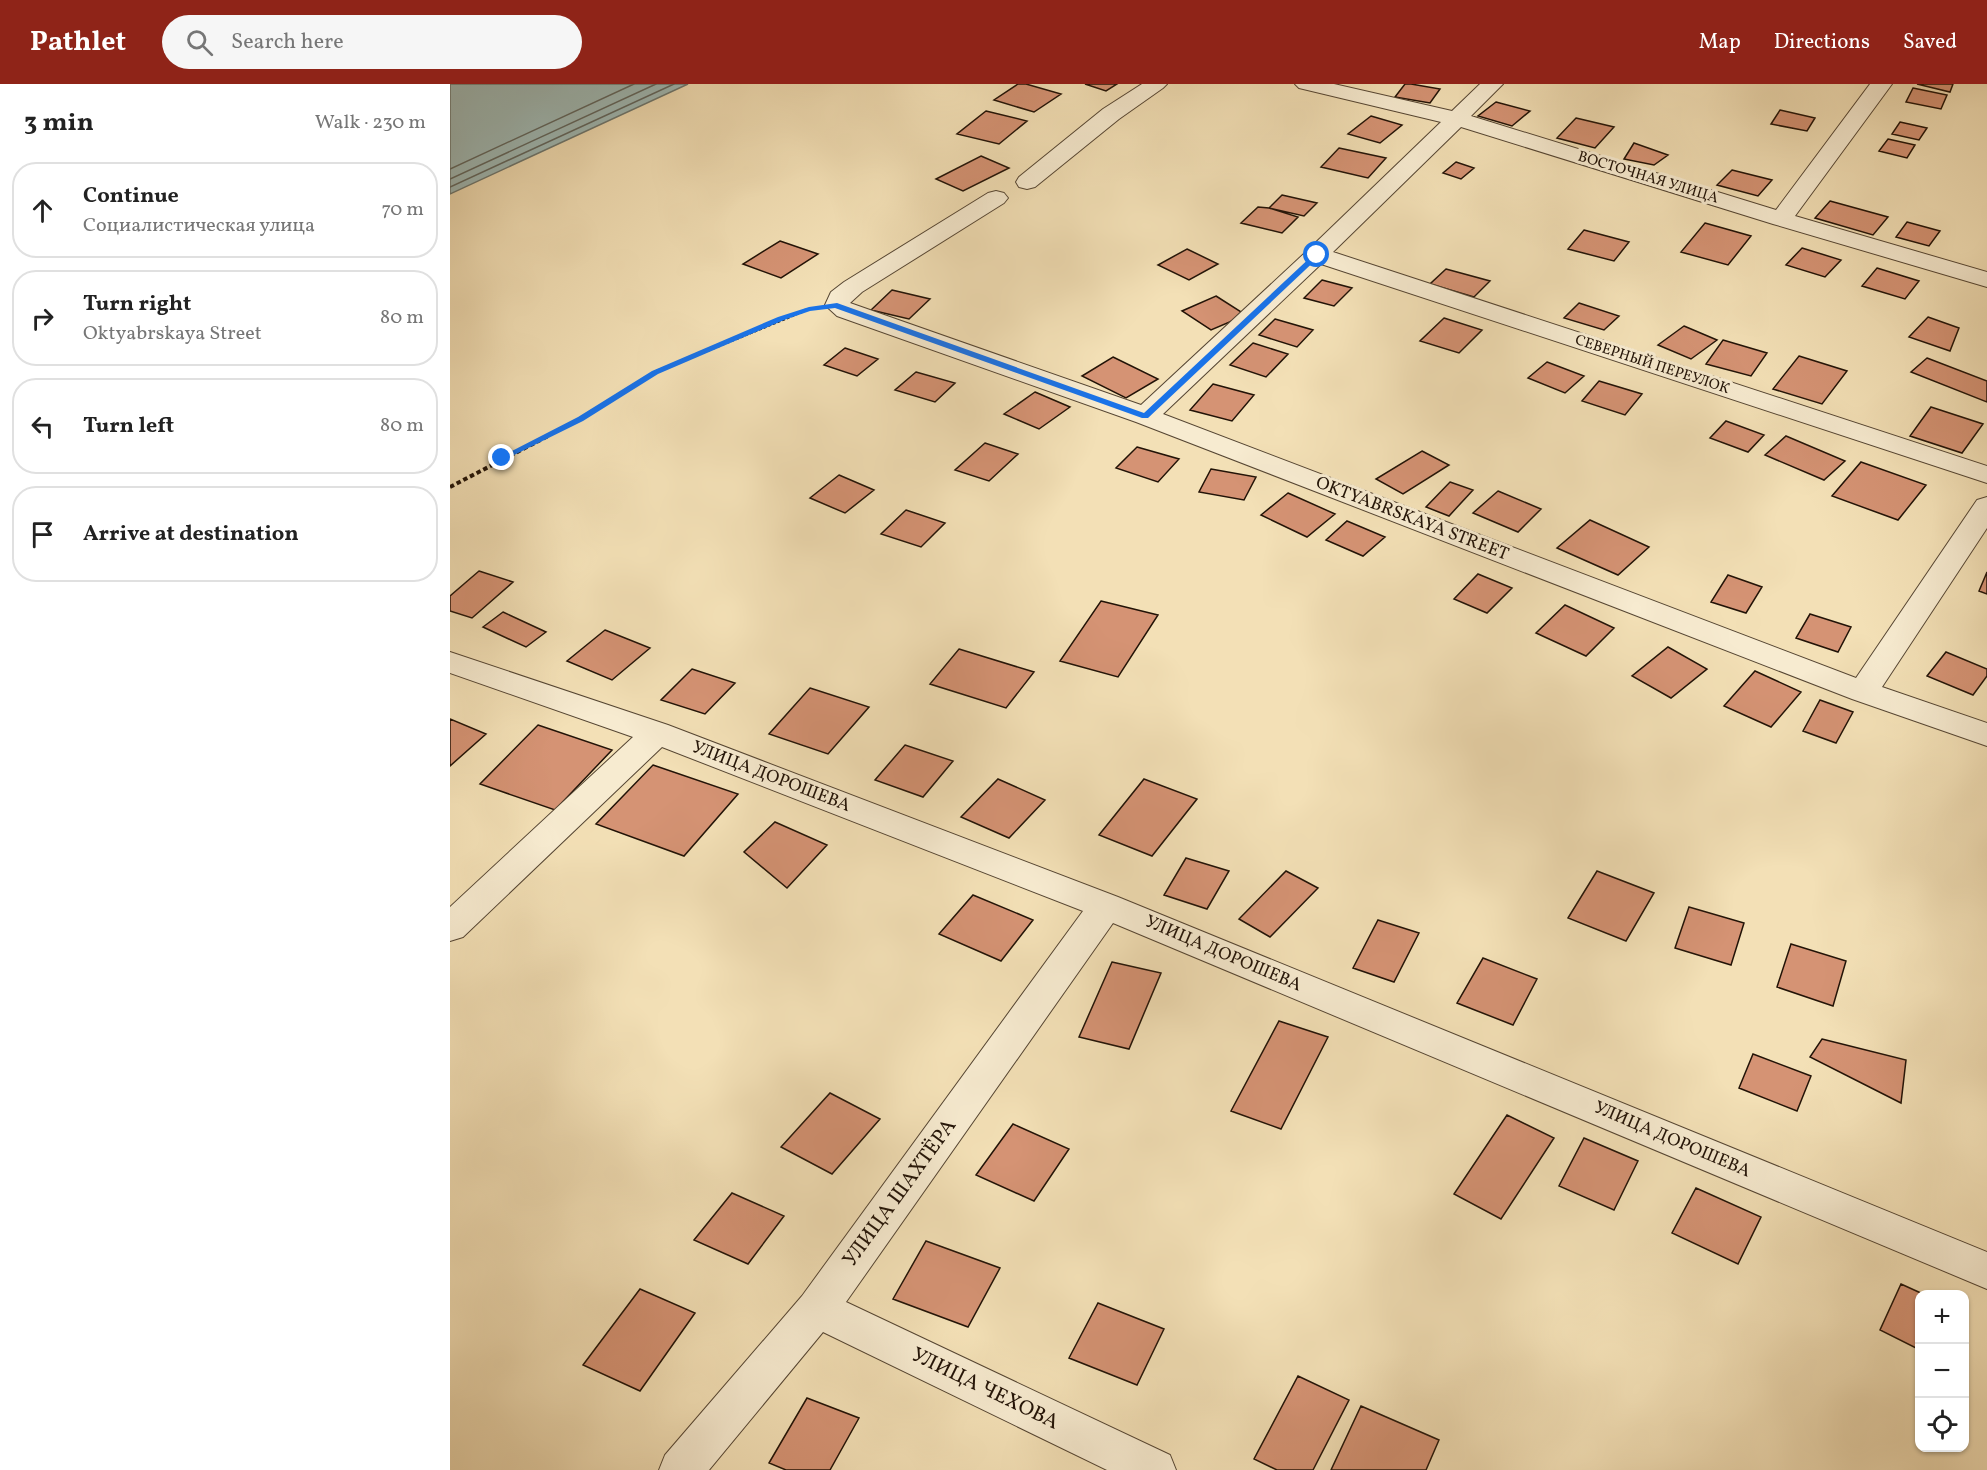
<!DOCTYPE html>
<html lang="en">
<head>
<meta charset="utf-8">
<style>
  body { margin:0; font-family:Vollkorn,serif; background:#f6f6f6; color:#222 }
  .controls { position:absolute; right:18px; bottom:18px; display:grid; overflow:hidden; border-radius:12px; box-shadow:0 2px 4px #0004 }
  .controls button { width:54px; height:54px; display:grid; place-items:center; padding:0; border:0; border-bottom:2px solid #e0e0e0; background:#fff; color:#222; font:30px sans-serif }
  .stop { position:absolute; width:18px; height:18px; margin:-14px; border:4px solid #1a73e8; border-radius:50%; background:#fff }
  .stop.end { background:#1a73e8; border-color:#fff; box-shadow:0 2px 6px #0008 }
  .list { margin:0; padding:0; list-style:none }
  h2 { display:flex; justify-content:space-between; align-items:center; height:78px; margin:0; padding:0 24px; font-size:26px }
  h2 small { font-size:20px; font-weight:400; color:#767676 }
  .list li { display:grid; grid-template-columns:39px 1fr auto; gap:18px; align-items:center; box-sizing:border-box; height:96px; margin:0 12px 12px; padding:0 12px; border:2px solid #e0e0e0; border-radius:24px }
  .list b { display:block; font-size:22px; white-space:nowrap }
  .list p { margin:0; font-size:20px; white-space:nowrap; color:#767676 }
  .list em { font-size:20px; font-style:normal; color:#767676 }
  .icon { flex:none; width:33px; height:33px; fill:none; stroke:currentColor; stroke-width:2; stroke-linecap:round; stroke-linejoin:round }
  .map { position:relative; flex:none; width:1537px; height:1386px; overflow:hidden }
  header { display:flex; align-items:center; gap:36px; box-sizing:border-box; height:84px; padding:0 30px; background:#8f2418; color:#fff }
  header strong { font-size:28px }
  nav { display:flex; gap:33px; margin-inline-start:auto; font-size:21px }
  .search { width:420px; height:54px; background:#f6f6f6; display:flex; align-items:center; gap:15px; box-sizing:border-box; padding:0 21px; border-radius:33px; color:#767676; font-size:22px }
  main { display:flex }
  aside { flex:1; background:#fff }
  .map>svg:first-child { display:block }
  .water { fill:#9fbbb8; stroke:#6d7871; stroke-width:1.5 }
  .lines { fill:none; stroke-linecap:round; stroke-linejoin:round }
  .shore { stroke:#606760; stroke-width:1.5 }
  .building { fill:#d59374; stroke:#221307; stroke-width:1.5 }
  .street-casing { stroke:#564633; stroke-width:2 }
  .path-far1 { stroke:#221307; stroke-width:3; stroke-dasharray:3 2; stroke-linecap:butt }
  .path { stroke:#221307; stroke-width:4; stroke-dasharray:4.5 3; stroke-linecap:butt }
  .street { fill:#f7ebd0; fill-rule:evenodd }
  .route { fill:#1a73e8 }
  .labels { text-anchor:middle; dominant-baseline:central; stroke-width:6; stroke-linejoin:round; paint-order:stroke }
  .far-street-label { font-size:15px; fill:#221307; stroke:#f7ebd0 }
  .street-label { font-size:18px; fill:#221307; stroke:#f7ebd0 }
  .near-street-label { font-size:21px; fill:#221307; stroke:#f7ebd0 }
</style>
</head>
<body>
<header>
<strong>Pathlet</strong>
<div class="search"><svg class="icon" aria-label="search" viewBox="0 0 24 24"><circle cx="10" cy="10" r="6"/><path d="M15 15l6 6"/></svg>Search here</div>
<nav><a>Map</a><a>Directions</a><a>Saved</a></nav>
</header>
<main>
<aside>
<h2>3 min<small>Walk · 230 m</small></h2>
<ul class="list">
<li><svg class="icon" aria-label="ahead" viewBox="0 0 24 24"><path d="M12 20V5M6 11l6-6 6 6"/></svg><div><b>Continue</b><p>Социалистическая улица</p></div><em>70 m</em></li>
<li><svg class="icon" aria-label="right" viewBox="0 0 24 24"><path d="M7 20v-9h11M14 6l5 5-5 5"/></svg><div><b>Turn right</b><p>Oktyabrskaya Street</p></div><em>80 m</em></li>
<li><svg class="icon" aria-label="left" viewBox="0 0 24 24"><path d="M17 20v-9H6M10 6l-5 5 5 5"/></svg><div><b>Turn left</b></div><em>80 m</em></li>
<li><svg class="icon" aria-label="arrive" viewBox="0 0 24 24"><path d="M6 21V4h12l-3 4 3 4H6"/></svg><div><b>Arrive at destination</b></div></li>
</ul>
</aside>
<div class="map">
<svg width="1537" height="1386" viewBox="0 0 1537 1386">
  <rect width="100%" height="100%" fill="#f3e0b6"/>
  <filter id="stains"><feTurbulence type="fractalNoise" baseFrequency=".00333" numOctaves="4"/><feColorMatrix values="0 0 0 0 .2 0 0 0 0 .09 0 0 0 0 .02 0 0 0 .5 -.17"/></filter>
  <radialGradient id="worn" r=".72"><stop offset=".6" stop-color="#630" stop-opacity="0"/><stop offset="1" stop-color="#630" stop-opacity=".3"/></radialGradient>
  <path class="water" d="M0,0H238L0,110Z"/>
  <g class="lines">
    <path class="shore" d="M0,85L184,0
      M0,95L206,0
      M0,103L224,0"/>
  </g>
  <path class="building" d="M568,0H576L611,10L584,28L544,16Z
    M635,0H667L656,7Z
    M955,0H961L990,5L980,19L945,13Z
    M1467,0H1503L1500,8Z
    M1463,4L1497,11L1491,25L1456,18Z
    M1046,18L1080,27L1062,42L1028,32Z
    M1330,26L1365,34L1357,47L1321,40Z
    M536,27L577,37L549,60L507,50Z
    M921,32L952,41L930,59L898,50Z
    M1126,34L1164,43L1145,64L1107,54Z
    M1450,38L1477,44L1469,56L1442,50Z
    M1438,55L1465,61L1457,74L1429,67Z
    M1184,59L1218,71L1204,81L1174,75Z
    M889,64L936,74L918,94L871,83Z
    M531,72L559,84L513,107L486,95Z
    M1006,78L1024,84L1011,95L993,89Z
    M1282,86L1322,96L1308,112L1267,101Z
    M832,111L867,119L854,132L819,124Z
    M1380,117L1438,133L1423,151L1365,134Z
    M808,123L819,124L848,133L832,149L791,139Z
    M1457,138L1490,147L1479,162L1446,153Z
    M1255,139L1301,152L1278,181L1231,168Z
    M1134,146L1179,158L1164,177L1118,165Z
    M330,157L368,170L331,194L293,180Z
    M1352,164L1391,176L1375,193L1336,181Z
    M737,165L768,180L739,196L708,181Z
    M1427,184L1469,197L1455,215L1412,202Z
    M996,185L1040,197L1024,213L980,200Z
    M872,196L902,204L884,222L854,214Z
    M442,206L480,215L459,235L421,226Z
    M766,212L796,231L761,246L732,227Z
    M1129,219L1169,232L1154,246L1114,234Z
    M1478,233L1509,244L1500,267L1459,253Z
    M994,234L1032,246L1009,269L970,257Z
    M825,235L863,246L847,263L809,251Z
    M1234,242L1267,256L1241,275L1208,261Z
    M1273,256L1317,269L1301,292L1256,280Z
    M803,259L838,270L816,293L780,281Z
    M395,264L428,275L407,292L374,281Z
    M1349,272L1397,287L1372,320L1323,305Z
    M663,273L708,295L676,314L632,292Z
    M1477,274L1537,297V318L1461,288Z
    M1097,278L1134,292L1115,309L1078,294Z
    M466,288L505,299L485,318L445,306Z
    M1149,297L1192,310L1175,331L1132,317Z
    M763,300L804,311L782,337L740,326Z
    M585,308L620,323L589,345L554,330Z
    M1481,323L1533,340L1512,369L1460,352Z
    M1276,337L1314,351L1298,368L1260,354Z
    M1336,352L1395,377L1374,396L1315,371Z
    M535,359L568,370L539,397L505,386Z
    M687,363L729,375L708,398L666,384Z
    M972,367L999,381L953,410L926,395Z
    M1411,378L1476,401L1448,436L1382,412Z
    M761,385L806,393L794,416L749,408Z
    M389,391L424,406L395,429L360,414Z
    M1000,398L1023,406L999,432L976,423Z
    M1048,407L1091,425L1068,448L1023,429Z
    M838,409L885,430L857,453L811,431Z
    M456,426L495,439L471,463L431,450Z
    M1140,436L1199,463L1168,491L1107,464Z
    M897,437L935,453L913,472L876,456Z
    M29,487L63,498L22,534L0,527V512Z
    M1537,488V510L1529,507Z
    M1028,490L1062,504L1037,529L1004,515Z
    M1278,491L1312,503L1296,529L1261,518Z
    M651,517L708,531L668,593L610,577Z
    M1115,521L1164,544L1136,572L1086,549Z
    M53,528L96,548L76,563L33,543Z
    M1360,530L1401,543L1388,568L1346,554Z
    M155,546L200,564L162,596L117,577Z
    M1218,563L1257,585L1221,614L1182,592Z
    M509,565L584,588L556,624L480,600Z
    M1496,568L1537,585V592L1523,611L1477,592Z
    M242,585L285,599L255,630L211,616Z
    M1305,587L1351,608L1321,643L1274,622Z
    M360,604L419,623L378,670L319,650Z
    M1370,616L1403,628L1386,659L1353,647Z
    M0,635L36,650L0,682Z
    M88,641L162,666L105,726L30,700Z
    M455,661L503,677L473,713L425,696Z
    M203,681L288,710L234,772L146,740Z
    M548,695L595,716L559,754L511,733Z
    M694,695L747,715L702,772L649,751Z
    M325,738L377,761L337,804L294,768Z
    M736,774L779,787L757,825L714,811Z
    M836,787L868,804L820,853L789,835Z
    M1147,787L1204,809L1176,857L1118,834Z
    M523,811L583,836L551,877L489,850Z
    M1239,823L1294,839L1281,881L1225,864Z
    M928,836L969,849L944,898L903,884Z
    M1341,860L1396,877L1383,922L1327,903Z
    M1033,874L1087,895L1063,941L1007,919Z
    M662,878L711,889L679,965L629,953Z
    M829,937L878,953L831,1045L781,1027Z
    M1372,955L1456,976L1451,1019L1360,973Z
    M1303,970L1361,992L1347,1027L1289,1004Z
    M380,1009L430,1035L382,1090L331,1063Z
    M1057,1031L1104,1054L1051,1135L1004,1110Z
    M563,1040L619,1065L584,1117L526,1091Z
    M1134,1054L1188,1077L1164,1126L1109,1102Z
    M1246,1104L1311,1133L1288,1180L1222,1149Z
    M282,1109L334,1132L298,1180L244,1156Z
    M476,1157L550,1184L518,1243L443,1215Z
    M1451,1200L1473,1210H1470V1266L1430,1246Z
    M190,1205L245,1229L190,1307L133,1281Z
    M648,1219L714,1245L687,1301L619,1274Z
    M848,1292L899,1316L863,1386H827L804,1375Z
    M357,1314L409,1334L380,1386H336L319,1379Z
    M911,1322L989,1356L976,1386H881Z"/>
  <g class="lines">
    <g class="street-casing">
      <path id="street" d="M692,0H717L713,4L669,35L585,103L577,105L569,103L566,98L569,93L653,25Z
        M845,0H884L1002,27L1030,0H1053L1021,32L1326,126L1420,0H1442L1345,132L1537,188V203L1323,140L1011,43L883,168L1537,382V399L871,180L713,330L1406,594L1527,416L1537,413V444L1432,603L1537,639V662L1402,615L686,338L387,232L375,221L381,208L394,198L538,109L546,107L554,109L558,114L554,119L412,208L400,219L691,321L858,166L991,38L849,4Z
        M0,568L218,641L668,813L1537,1168V1205L663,839L396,1218L720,1371L726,1386H657L373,1248L259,1386H209L215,1371L352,1212L633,827L212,663L13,853L0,857V823L183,653L0,589Z"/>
    </g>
    <path class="path-far1" d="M95,353L130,335L205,288L356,226"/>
    <path class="path" d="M0,403L98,352"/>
    <use href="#street" class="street"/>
  </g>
  <path class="route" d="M865,169L871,171L698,334H692L385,224L360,227L334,236L208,290L133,337L54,376L48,374L128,333L202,287L328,233L359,223L387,219L694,329Z"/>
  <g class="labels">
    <g class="far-street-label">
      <text transform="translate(1198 94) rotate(17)">ВОСТОЧНАЯ УЛИЦА</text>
      <text transform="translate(1202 281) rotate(18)">СЕВЕРНЫЙ ПЕРЕУЛОК</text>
    </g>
    <g class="street-label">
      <text transform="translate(962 435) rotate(21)">OKTYABRSKAYA STREET</text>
      <text transform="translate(321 693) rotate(21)">УЛИЦА ДОРОШЕВА</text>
      <text transform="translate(773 870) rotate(23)">УЛИЦА ДОРОШЕВА</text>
      <text transform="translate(1222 1056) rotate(23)">УЛИЦА ДОРОШЕВА</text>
    </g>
    <g class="near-street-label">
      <text transform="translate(450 1109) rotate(-54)">УЛИЦА ШАХТЁРА</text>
      <text transform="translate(535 1305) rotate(26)">УЛИЦА ЧЕХОВА</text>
    </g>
  </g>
  <rect width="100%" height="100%" filter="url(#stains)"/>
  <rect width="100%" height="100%" fill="url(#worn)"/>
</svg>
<div class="controls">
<button>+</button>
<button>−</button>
<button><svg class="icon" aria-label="locate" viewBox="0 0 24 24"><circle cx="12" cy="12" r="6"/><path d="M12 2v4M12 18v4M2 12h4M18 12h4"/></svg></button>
</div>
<div class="stop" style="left:867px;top:171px"></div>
<div class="stop end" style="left:52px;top:374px"></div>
</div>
</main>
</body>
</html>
